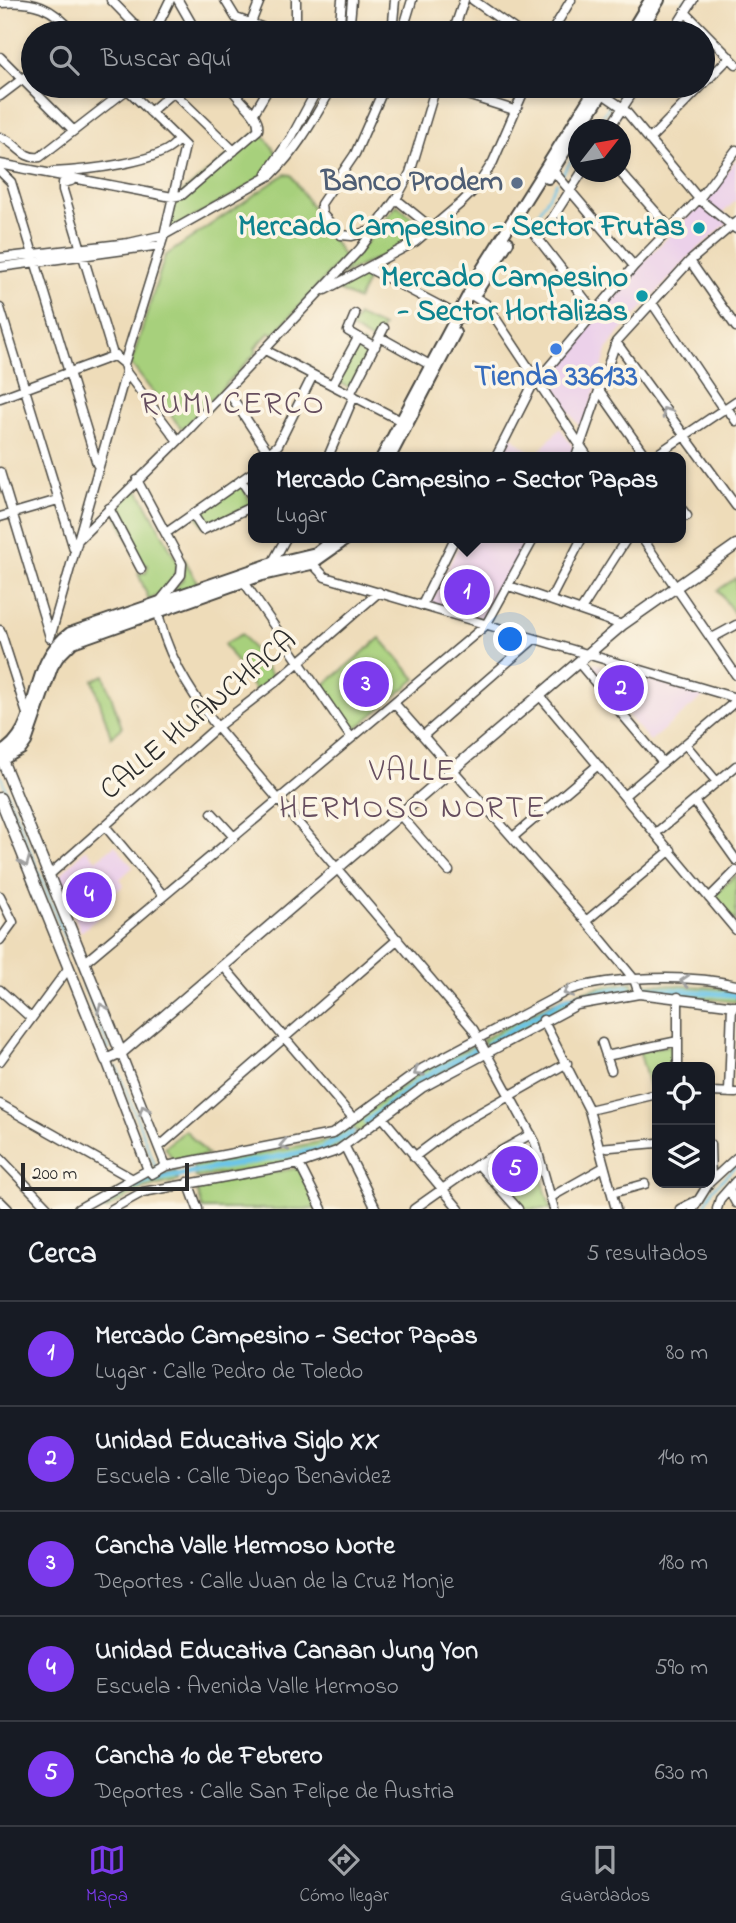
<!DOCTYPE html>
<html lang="es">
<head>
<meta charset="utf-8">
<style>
  body { margin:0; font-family:"Indie Flower",sans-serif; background:#242831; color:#f1f3f6 }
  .controls { position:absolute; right:21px; bottom:21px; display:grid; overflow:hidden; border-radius:14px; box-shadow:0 4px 10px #0003 }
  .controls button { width:63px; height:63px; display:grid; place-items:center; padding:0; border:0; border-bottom:2px solid #363941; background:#171b24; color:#f1f3f6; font:35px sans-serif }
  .compass { position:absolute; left:568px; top:119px; width:63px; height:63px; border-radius:50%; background:#171b24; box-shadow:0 4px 10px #0003; rotate:59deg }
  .scale { position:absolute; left:21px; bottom:18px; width:168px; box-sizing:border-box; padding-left:7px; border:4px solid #2b2b2b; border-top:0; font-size:19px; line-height:24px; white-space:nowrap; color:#2b2b2b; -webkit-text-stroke:5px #fcf5e5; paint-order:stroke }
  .you { position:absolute; left:511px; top:640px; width:24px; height:24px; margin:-18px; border:5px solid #fff; border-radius:50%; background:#1a73e8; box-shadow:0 0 0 10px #1a73e833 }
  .badge { display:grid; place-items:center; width:46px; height:46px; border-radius:50%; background:#7c3aed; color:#fff; font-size:23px; font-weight:700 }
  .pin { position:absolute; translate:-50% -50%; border:4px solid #fff; box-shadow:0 2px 7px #0006 }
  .popup { position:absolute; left:248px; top:452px; width:438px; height:91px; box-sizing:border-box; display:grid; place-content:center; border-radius:14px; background:#171b24; filter:drop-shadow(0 2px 5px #0005); font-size:23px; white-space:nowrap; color:#9ea1a6 }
  .popup b { font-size:26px; color:#f1f3f6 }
  .popup::after { content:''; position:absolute; left:50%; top:100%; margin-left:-14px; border:14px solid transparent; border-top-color:#171b24 }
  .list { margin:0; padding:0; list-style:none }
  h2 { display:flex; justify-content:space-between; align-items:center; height:91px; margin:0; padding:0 28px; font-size:30px }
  h2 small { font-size:23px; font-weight:400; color:#9ea1a6 }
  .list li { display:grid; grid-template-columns:46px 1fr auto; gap:21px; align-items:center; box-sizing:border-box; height:105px; padding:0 28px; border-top:2px solid #363941 }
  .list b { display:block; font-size:26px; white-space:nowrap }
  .list p { margin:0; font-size:23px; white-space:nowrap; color:#9ea1a6 }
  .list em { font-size:23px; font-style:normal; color:#9ea1a6 }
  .icon { flex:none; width:38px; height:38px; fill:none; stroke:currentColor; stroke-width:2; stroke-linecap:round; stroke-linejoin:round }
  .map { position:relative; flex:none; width:736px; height:1209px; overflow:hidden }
  .search { position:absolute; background:#171b24; box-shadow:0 4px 10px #0003; left:21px; right:21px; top:21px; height:77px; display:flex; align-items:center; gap:18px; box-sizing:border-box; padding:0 24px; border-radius:38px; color:#9ea1a6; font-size:26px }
  .sheet { height:616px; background:#171b24 }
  nav { display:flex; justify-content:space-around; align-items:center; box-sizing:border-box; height:98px; border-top:2px solid #363941; background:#171b24; font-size:19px; color:#9ea1a6 }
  nav a { display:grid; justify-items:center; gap:4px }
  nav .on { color:#7c3aed }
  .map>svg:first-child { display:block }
  .built { fill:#ecd1ea }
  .green { fill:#a7d07b; stroke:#697e53; stroke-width:2 }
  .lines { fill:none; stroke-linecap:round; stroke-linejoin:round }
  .stream { stroke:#6ac4e8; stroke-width:2 }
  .canal { stroke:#6ac4e8; stroke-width:6 }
  .minor-casing { stroke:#484640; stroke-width:11 }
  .major-casing { stroke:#484640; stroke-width:13 }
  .highway-casing { stroke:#484640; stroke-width:14 }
  .minor { stroke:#fff; stroke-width:8 }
  .major { stroke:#fff; stroke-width:10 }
  .highway { stroke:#fff; stroke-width:10 }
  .oneway { stroke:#a0a0a0 }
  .service-dot { fill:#5c6f8a; stroke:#fcf5e5; stroke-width:2.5 }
  .culture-dot { fill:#0f9aa8; stroke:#fcf5e5; stroke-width:2.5 }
  .shop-dot { fill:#3f7fe0; stroke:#fcf5e5; stroke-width:2.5 }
  .labels { text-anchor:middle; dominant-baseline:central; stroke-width:7; stroke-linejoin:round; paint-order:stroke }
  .service-label { font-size:30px; font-weight:bold; fill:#4e5e75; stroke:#fcf5e5; text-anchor:end }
  .culture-label { font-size:30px; font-weight:bold; fill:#0d838f; stroke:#fcf5e5; text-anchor:end }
  .shop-label { font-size:30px; font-weight:bold; fill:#366cbe; stroke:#fcf5e5 }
  .street-label { font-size:30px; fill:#2b2b2b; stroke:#fcf5e5 }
  .neighbourhood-label { font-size:32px; letter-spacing:2px; fill:#664e5f; stroke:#fcf5e5 }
</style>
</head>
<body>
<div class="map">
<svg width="736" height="1209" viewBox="0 0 736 1209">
  <rect width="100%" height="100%" fill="#fcf5e5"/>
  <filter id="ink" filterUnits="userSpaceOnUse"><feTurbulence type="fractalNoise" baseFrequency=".0143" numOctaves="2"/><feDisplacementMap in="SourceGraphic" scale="14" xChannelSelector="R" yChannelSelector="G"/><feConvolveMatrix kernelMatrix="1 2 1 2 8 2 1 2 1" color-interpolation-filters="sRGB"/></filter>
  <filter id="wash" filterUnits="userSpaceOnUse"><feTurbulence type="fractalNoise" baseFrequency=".00686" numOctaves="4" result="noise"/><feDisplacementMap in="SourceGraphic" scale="28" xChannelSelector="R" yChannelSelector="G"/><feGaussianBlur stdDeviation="1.57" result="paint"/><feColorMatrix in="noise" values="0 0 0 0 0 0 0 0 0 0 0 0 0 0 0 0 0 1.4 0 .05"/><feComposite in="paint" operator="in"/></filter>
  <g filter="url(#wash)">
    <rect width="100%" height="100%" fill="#eedcb9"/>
    <path class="built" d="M736,159V200L723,213L732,219L690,256L615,338L608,348L583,431L545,378L642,263L708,197Z
      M560,428L575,450L571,457H500L510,435L535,456Z
      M462,538H529L483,620L430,605Z
      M594,663L705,695L650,741L588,669Z
      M115,845L133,867L120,879L124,885L101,904L106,911L81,932L58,877L86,849L96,860Z"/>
    <path class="green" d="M260,130L277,154L258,181L167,232L174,199Z
      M285,174L291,175L344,257L274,334L270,332L255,348L257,352L186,426L181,428L131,364L165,256Z
      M397,205L425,229L389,253L339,276Z
      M370,274L358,300L334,288Z
      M358,316L383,327L374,342L351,328Z
      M362,343L370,351L350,388L338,382L357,345Z
      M241,483L252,505L204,526L197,516Z
      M137,487L178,563L171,587L149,600L138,573H146L148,565L140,562L114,511Z
      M184,558L198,584L168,595L184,578Z
      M736,578V616L718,590Z
      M242,634L275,680L258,694L224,644Z
      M380,638L416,679L352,732L321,688Z
      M104,675L122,728L111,737L93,680Z
      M736,875V922L713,896Z
      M632,982L635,992L573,1004L488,1049L482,1040C538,1009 566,989 632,982Z
      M639,983L736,989V1002L641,991Z
      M476,1044L480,1052L431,1079L358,1133L350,1124L425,1069Z
      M674,1045L675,1067H657V1092L651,1093L639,1050Z
      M348,1127L355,1136C312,1168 247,1169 196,1178L193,1166L329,1140Z
      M185,1130L208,1155L173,1160L165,1147Z
      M528,1139L530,1140L551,1209H523L485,1165Z
      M298,1168L320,1209H203L195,1185Z
      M176,1171L178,1181L144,1188L107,1209H87L144,1176Z"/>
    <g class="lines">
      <path class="stream" d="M665,33L685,0
        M618,97L627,86
        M591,130L611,104
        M562,175L578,150
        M535,219L557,182
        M0,774L109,1049
        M117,1067L156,1168
        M703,1209L713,1189L736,1166"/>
      <path class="canal" d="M644,988L736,995
        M489,1043L566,999L628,987
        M366,1122L421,1079L475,1050
        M97,1209L130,1188L151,1180L321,1149L352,1133"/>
    </g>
  </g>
  <g filter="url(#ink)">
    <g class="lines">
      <g class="minor-casing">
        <path id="minor" d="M111,0L143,33
          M178,0L197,33
          M225,0L236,18L278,33
          M296,0V33
          M473,0L520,33
          M0,3C33,0 53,7 74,33
          M685,12L736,64
          M154,33L170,0
          M247,33L260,0
          M339,33L342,0
          M349,33L352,0
          M392,33L395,0
          M402,33L412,0
          M453,33L464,0
          M551,33L571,0
          M672,33L693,0
          M0,57L73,130
          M439,86L514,110
          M600,92L623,108L699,199L736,229
          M177,94L185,86
          M0,96L33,71
          M150,112L173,92L234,151
          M254,113L270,86
          M608,130L637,86
          M0,137C16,141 22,160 40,157L129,88
          M649,140L730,57
          M0,164L172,197L182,195L258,130C261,113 237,101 230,86
          M550,167L634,266
          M0,171L11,182L97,464
          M52,172C77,171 168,163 178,139L124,86
          M620,172L670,228
          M267,173L291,138L319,86
          M71,181L63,183V190L113,355L124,364L126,372L178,441
          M396,199L433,229
          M522,218L594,311
          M374,230L352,236L341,235L322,214L321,204L355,154L385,86
          M539,239L582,172
          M0,258L129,243L164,235L271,175C298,149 315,117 333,86
          M690,261L736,327
          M0,267L161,245
          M370,269L463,318
          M325,290L415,242L461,203L476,188L493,162L526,86
          M468,293L486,304L588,457
          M652,303L724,410
          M0,308L74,549
          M355,314L348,331L375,347
          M380,337L430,365
          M616,342L736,506
          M265,350L405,423
          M124,364L164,235L185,146L178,139
          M332,385L358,338
          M227,390L270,455
          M599,390L646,457
          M350,394L384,328
          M0,398L116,355
          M727,408L736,421
          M269,453L278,445L313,375
          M328,457L354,396
          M496,457L531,388L634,266L699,199L736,150
          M576,457L616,342L690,261L736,222
          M653,457L736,401
          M0,472L50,637
          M137,480L182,564L181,575L157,605C163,650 190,692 217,727L473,1029L535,1142L554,1209
          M241,480L253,498
          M680,507L687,516
          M109,508L141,569
          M194,516L203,530L253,506
          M0,517L58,500
          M166,533L253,472
          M642,538L736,675
          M77,541L178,441L360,249L396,199L410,173L436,86
          M310,561L325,577L736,698
          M270,567L286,538
          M244,582L350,736
          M509,586L622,625
          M550,600L582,538
          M422,605L455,538
          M581,610L627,538
          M0,630L28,717
          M50,638L126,372
          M712,638L736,625
          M578,662L663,763
          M540,696L736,930
          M394,703L586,921L634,979L639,994
          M424,735L534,639
          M685,744L717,782
          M625,795L736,701
          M694,801L736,860
          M212,813L234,837
          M401,816L449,871
          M105,826L163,895
          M657,832L736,766
          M513,837L598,765
          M49,875L217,727L277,681L379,592
          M0,896L13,922L0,940
          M709,898L736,871
          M586,921L671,850
          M84,963L486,625L534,538
          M224,967L353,1118
          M0,990L31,1018
          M543,1020L589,1110L616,1209
          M602,1043L611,1070
          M121,1053L166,1166
          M606,1056L678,1041
          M106,1060L148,1170
          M0,1061L68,969
          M678,1067V997
          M710,1092L736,1093
          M729,1093L732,1005
          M0,1104L131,1178
          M589,1110L657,1094
          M383,1118L459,1209
          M710,1144L711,1180
          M159,1147L398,939
          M345,1147L376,1209
          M599,1148L657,1143
          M414,1157L453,1128L567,1063
          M0,1158L49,1209
          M299,1164L322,1209
          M478,1164L518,1209
          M188,1182L198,1209
          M710,1182L736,1158
          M729,1190L736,1203
          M612,1193L645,1184
          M551,1197L604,1167
          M0,1201L8,1209
          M78,1209L148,1170L152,1174L166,1166L332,1134L423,1068L569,990C613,976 691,974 736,985
          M112,1209L143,1192L299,1164L337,1151L422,1088L577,1005L639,994L736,1006
          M414,1209L478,1164L531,1134
          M680,1209L696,1201
          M693,1209L709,1183
          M717,1209L720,1199L736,1181"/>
      </g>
      <g class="major-casing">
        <path id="major" d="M0,755L121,1053
          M0,798L106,1060L121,1053L622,625L736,545"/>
      </g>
      <g class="highway-casing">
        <path id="highway" d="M630,33L650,0
          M639,33L659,0
          M579,130L607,86
          M548,178L578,130
          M477,291L508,242
          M382,457L482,269L597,86
          M390,457L455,333
          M0,753C44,729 24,666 70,633L270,564L316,553L335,538
          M0,761L21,749L26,742L52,667L58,657L73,642L262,575L311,564L348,538"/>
      </g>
      <use href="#minor" class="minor"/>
      <use href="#major" class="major"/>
      <use href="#highway" class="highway"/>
    </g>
    <defs><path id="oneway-chevron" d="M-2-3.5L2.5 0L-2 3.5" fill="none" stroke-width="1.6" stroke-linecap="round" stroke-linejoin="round" transform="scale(1.75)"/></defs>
    <g class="oneway">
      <use href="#oneway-chevron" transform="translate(666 412) rotate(-126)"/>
      <use href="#oneway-chevron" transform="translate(25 862) rotate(68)"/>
      <use href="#oneway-chevron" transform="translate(685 981) rotate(-176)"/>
      <use href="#oneway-chevron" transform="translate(568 992) rotate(158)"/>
      <use href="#oneway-chevron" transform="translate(102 1008) rotate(-112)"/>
      <use href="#oneway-chevron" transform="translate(418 1072) rotate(146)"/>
      <use href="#oneway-chevron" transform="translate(144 1110) rotate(-112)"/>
      <use href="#oneway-chevron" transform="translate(284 1145) rotate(169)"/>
    </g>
  </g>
  <circle class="service-dot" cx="517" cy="183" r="7"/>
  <g class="culture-dot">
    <circle cx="699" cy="228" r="7"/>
    <circle cx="642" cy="296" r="7"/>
  </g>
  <circle class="shop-dot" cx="556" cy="349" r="7"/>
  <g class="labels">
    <g class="service-label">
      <text x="503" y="183">Banco Prodem</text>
    </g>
    <g class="culture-label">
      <text x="685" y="228">Mercado Campesino - Sector Frutas</text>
      <text x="628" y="279">Mercado Campesino<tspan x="628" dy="34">- Sector Hortalizas</tspan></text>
    </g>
    <g class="shop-label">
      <text x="556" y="378">Tienda 336133</text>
    </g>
    <g class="street-label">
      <text transform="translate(199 716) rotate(-40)">CALLE HUANCHACA</text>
    </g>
    <g class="neighbourhood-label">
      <text x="233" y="405">RUMI CERCO</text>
      <text x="413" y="772">VALLE<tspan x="413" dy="37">HERMOSO NORTE</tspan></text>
    </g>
  </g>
</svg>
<div class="controls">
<button><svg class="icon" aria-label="locate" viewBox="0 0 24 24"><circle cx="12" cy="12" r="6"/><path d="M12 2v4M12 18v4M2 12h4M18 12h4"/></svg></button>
<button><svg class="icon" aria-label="layers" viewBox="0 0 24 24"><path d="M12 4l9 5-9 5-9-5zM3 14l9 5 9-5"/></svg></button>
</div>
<svg class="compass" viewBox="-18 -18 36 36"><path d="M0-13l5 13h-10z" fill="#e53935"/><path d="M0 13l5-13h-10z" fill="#9ea1a6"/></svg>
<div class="scale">200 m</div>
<div class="you"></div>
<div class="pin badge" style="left:467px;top:592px">1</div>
<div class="popup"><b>Mercado Campesino - Sector Papas</b>Lugar</div>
<div class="pin badge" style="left:621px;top:688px">2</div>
<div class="pin badge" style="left:366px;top:684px">3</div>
<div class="pin badge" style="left:89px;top:895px">4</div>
<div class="pin badge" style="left:515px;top:1169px">5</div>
<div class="search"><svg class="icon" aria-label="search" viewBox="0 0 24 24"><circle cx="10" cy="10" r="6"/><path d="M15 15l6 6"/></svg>Buscar aquí</div>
</div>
<section class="sheet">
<h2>Cerca<small>5 resultados</small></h2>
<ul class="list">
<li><span class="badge">1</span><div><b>Mercado Campesino - Sector Papas</b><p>Lugar · Calle Pedro de Toledo</p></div><em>80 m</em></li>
<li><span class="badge">2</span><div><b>Unidad Educativa Siglo XX</b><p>Escuela · Calle Diego Benavidez</p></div><em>140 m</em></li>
<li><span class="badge">3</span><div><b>Cancha Valle Hermoso Norte</b><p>Deportes · Calle Juan de la Cruz Monje</p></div><em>180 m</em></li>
<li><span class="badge">4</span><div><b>Unidad Educativa Canaan Jung Yon</b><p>Escuela · Avenida Valle Hermoso</p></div><em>590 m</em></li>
<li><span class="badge">5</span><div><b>Cancha 10 de Febrero</b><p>Deportes · Calle San Felipe de Austria</p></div><em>630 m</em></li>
</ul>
</section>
<nav>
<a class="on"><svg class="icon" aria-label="map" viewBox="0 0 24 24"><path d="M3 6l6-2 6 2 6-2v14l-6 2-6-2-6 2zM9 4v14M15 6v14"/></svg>Mapa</a>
<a><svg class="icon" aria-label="directions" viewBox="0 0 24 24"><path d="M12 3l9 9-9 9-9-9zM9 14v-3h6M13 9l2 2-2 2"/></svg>Cómo llegar</a>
<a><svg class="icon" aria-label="saved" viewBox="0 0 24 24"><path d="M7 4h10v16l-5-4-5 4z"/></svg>Guardados</a>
</nav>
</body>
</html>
